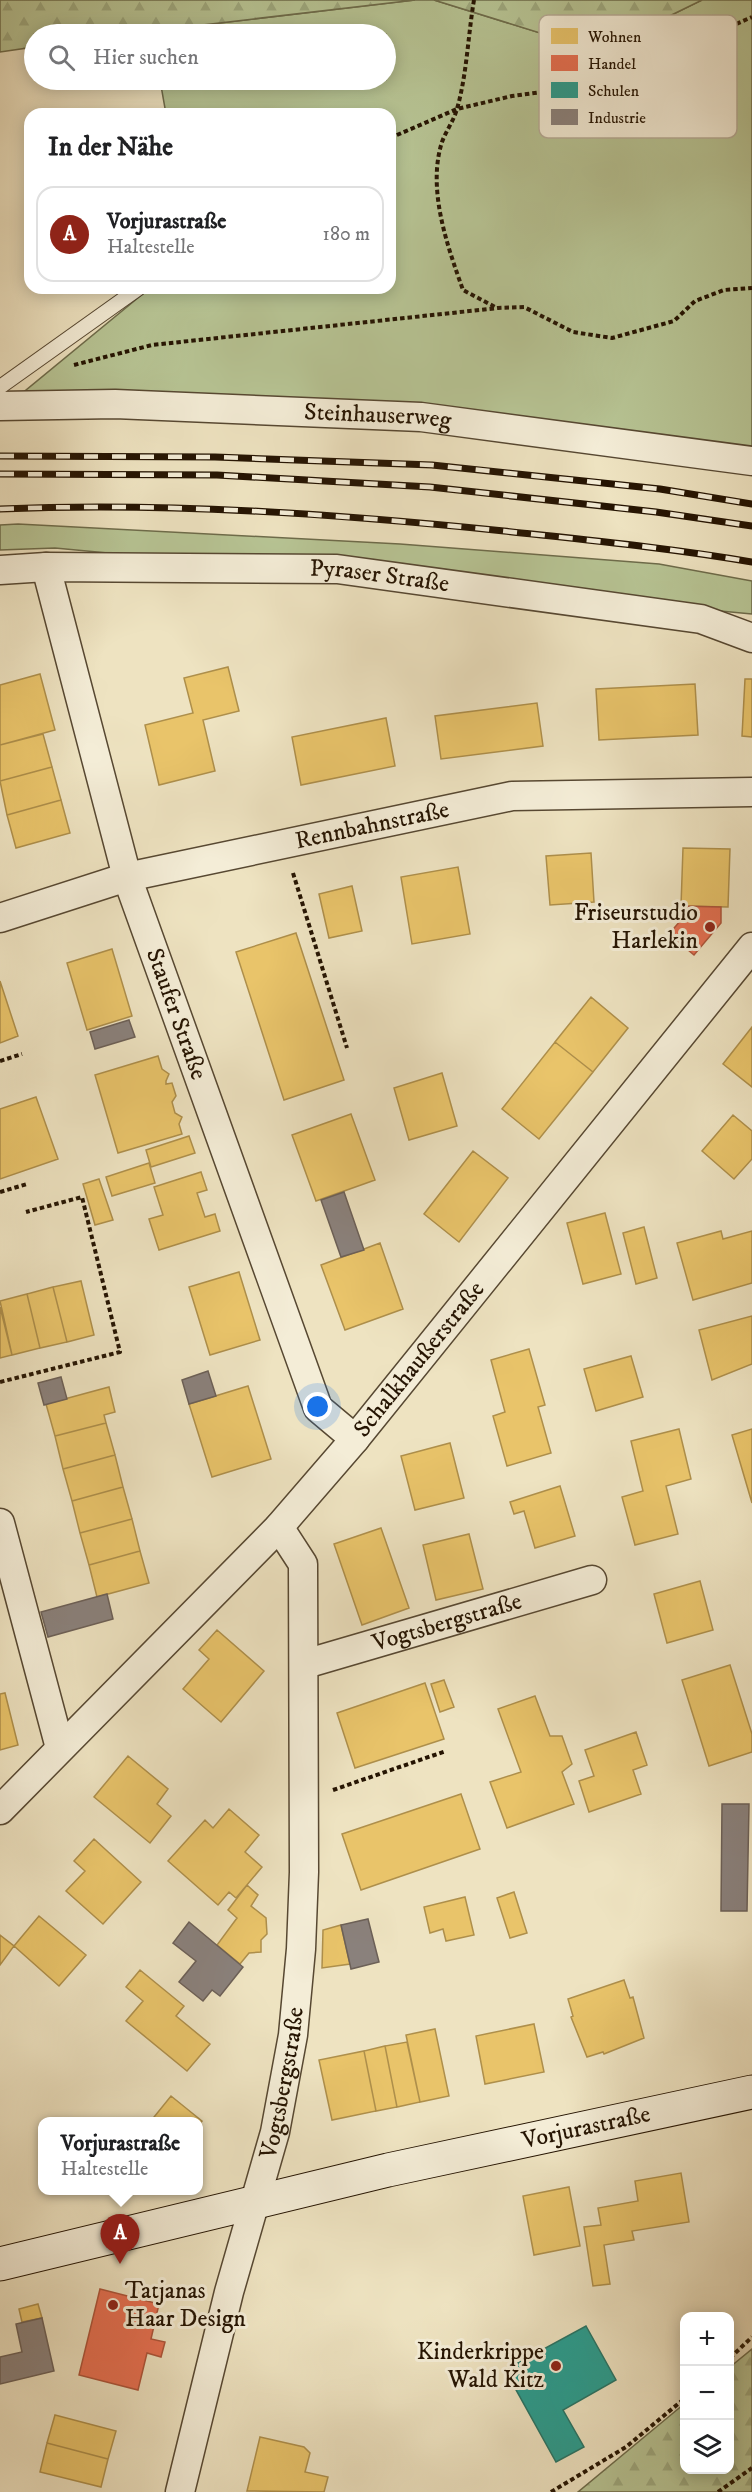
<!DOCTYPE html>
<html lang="de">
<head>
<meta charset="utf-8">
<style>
  body { margin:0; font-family:"IM FELL DW Pica",serif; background:#f2f2f2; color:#202124 }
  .controls { position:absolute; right:18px; bottom:18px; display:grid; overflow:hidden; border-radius:12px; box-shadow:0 3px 15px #0003 }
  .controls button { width:54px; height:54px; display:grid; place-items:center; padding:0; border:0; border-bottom:2px solid #e0e0e0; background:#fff; color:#202124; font:30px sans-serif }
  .you { position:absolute; left:318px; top:1407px; width:21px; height:21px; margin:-15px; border:4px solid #fff; border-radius:50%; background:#1a73e8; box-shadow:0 0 0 9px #1a73e833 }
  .badge { display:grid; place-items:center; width:39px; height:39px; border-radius:50%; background:#8f2418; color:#fff; font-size:20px; font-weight:700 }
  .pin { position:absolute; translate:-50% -50px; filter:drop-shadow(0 2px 3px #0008) }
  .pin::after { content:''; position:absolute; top:32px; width:21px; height:18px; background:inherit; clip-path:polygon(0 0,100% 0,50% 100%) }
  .popup { position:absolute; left:38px; top:2117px; width:165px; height:78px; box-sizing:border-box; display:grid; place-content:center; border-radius:12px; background:#fff; filter:drop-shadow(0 2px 4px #0005); font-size:20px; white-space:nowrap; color:#757577 }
  .popup b { font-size:22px; color:#202124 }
  .popup::after { content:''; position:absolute; left:50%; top:100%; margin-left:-12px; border:12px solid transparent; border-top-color:#fff }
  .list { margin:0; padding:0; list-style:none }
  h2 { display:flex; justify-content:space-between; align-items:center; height:78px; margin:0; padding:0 24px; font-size:26px }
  h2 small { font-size:20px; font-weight:400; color:#757577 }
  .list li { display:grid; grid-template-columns:39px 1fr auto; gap:18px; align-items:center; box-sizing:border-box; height:96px; margin:0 12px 12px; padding:0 12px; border:2px solid #e0e0e0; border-radius:18px }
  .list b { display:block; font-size:22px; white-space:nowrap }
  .list p { margin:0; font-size:20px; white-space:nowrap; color:#757577 }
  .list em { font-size:20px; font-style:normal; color:#757577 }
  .icon { flex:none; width:33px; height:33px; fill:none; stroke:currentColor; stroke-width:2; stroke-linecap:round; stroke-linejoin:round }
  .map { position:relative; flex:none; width:752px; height:2492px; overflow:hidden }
  .search { position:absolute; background:#fff; box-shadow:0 3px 15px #0003; left:24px; top:24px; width:372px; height:66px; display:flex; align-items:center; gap:15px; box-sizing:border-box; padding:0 21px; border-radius:33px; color:#757577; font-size:22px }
  .panel { position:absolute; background:#fff; box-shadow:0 3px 15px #0003; left:24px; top:108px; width:372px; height:186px; border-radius:18px }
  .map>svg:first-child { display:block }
  .grass { fill:#b7c494; stroke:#6e6c4b; stroke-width:1.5 }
  .forest { fill:url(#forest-firs); stroke:#6e6c4b; stroke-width:1.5 }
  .homes { fill:#e9c46a; stroke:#ae8f4b; stroke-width:1.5 }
  .shops { fill:#e76f51; stroke:#ad5439; stroke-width:1.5 }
  .schools { fill:#2a9d8f; stroke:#287465; stroke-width:1.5 }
  .industry { fill:#8a817c; stroke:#6c6057; stroke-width:1.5 }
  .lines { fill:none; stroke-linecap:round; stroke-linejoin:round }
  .lane-casing { stroke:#574832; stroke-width:16 }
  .street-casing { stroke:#574832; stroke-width:31 }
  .secondary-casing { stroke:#251402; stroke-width:35 }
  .path { stroke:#251402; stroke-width:4; stroke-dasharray:4.5 3; stroke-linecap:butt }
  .lane { stroke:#f4edd7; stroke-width:14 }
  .street { stroke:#f4edd7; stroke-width:28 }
  .secondary { stroke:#f4edd7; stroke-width:33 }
  .rail-casing { stroke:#251402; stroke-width:7 }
  .rail { stroke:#f4edd7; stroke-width:4.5; stroke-dasharray:14; stroke-linecap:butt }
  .poi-dot { fill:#8f2418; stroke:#f4edd7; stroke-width:2 }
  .labels { text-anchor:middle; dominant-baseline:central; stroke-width:6; stroke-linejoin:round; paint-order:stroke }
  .street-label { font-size:24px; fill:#251402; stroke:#f4edd7 }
  .poi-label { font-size:24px; fill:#251402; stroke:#f4edd7; text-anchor:end }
  .key { fill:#f4edd7; stroke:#b6ac97; stroke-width:1.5 }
  .key-label { font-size:16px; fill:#251402 }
</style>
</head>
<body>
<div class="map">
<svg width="752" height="2492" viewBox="0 0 752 2492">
  <defs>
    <pattern id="forest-firs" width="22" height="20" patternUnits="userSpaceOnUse" patternTransform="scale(1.5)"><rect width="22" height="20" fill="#b7c494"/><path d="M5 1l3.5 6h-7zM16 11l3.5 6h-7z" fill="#9da87e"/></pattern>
  </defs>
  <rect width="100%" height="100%" fill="#eee3c1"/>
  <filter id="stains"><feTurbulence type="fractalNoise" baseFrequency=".00333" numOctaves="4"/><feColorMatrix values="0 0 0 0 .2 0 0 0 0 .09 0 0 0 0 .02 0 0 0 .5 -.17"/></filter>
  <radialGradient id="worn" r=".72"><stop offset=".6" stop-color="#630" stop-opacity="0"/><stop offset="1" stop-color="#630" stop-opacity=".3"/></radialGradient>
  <path class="grass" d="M415,0H434L598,51L702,0H752V463L542,435L14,400L150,288H390V114H166L160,80H386V34H152V31Z
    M18,524L400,544L659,564L752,581V614L55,548L0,550V525Z"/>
  <path class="forest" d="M0,0H415L125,34H34V47L0,52Z
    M434,0H702L598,51Z
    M752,2349V2492H578L684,2404V2470H730V2367Z"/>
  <path class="homes" d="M228,667L239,711L203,720L215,771L159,785L145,725L193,713L184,678Z
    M40,674L55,730L0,745V685Z
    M745,679H752V737L742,736Z
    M695,684L698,735L599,740L596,689Z
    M537,703L543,746L441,759L435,716Z
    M386,718L395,766L301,785L292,737Z
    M43,734L52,767L0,781V745Z
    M52,767L61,800L7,815L0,781Z
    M61,800L70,833L16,848L7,815Z
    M683,848L730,849L728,907L681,906Z
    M591,853L594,902L550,905L546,856Z
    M458,867L470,934L412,944L401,877Z
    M352,886L362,931L329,938L319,894Z
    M296,933L344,1080L284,1100L236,952Z
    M112,949L132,1016L87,1030L67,963Z
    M0,981L18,1036L0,1043Z
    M591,997L628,1028L593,1072L555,1042Z
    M752,1027V1087L723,1064Z
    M555,1042L593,1072L539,1139L502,1109Z
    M158,1056L162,1069L169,1074L166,1081V1084L172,1083L176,1096L172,1102L175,1113L182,1117L179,1124L182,1134L118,1153L95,1075Z
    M442,1073L457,1126L409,1140L394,1088Z
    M36,1097L58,1159L0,1179V1109Z
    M351,1114L375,1180L316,1201L292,1135Z
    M733,1115L752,1131V1159L734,1179L702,1151Z
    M189,1136L195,1153L151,1167L146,1150Z
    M473,1151L508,1178L459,1242L424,1214Z
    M149,1163L155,1183L112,1196L106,1177Z
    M201,1172L207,1190L197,1193L205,1217L215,1214L220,1231L159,1250L149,1219L163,1215L154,1187Z
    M99,1179L113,1220L95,1225L83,1184Z
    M605,1213L621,1274L583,1284L567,1223Z
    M644,1227L657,1278L636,1284L623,1233Z
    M721,1231L723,1239L752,1231V1283L693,1300L677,1243Z
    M380,1243L403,1309L345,1330L321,1265Z
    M239,1272L260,1340L210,1355L189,1287Z
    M81,1281L94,1335L67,1342L53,1287Z
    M53,1287L67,1342L40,1348L27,1294Z
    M27,1294L40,1348L12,1355L0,1301Z
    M0,1307L12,1355L0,1358Z
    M752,1316V1364L712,1380L699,1330Z
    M529,1349L545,1405L538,1407L551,1453L507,1466L493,1416L505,1412L491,1360Z
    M631,1356L643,1397L596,1411L584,1369Z
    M248,1386L271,1459L212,1477L189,1404Z
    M109,1387L115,1412L104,1415L106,1423L55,1436L46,1404Z
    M106,1423L115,1455L63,1469L55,1436Z
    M679,1429L691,1479L666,1486L678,1534L635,1545L622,1497L643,1491L631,1441Z
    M752,1429V1503L732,1435Z
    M450,1443L464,1498L415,1510L401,1456Z
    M115,1455L123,1487L72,1501L63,1469Z
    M560,1486L575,1536L535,1548L524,1511L514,1514L510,1502Z
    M123,1487L132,1519L80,1533L72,1501Z
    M132,1519L140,1551L89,1565L80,1533Z
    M381,1528L409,1608L362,1625L334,1544Z
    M469,1534L483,1589L436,1600L423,1545Z
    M140,1551L149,1583L97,1597L89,1565Z
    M700,1581L713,1630L667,1643L654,1594Z
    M217,1630L264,1671L221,1722L183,1689L209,1659L199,1650Z
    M730,1665L752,1734V1752L709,1766L682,1680Z
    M444,1680L454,1707L440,1712L431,1684Z
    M425,1683L444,1739L355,1768L337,1713Z
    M5,1693L18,1745L0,1750V1694Z
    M535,1696L550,1736H562L572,1764L562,1772L574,1804L507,1828L490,1782L521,1772L498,1709Z
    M636,1732L647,1765L633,1770L641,1794L589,1812L579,1781L594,1776L585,1750Z
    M128,1756L168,1789L157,1804L171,1816L150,1843L94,1797Z
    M461,1794L480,1849L361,1890L342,1834Z
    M229,1809L259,1835L245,1852L262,1867L236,1898L229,1892L218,1905L168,1861L205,1820L213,1828Z
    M94,1839L141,1882L103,1924L66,1891L85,1871L74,1861Z
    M247,1885L258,1895L251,1906L266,1918L267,1934L261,1940V1952L249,1953L240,1964L217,1945L237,1918L228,1910Z
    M514,1892L527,1933L510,1938L497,1898Z
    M465,1897L474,1935L446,1941L443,1929L430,1933L424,1907Z
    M39,1916L86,1955L59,1986L14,1946Z
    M341,1925L350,1964L322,1968L323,1930Z
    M0,1935L14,1946L0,1965Z
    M140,1970L184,2006L176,2016L210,2044L187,2071L126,2021L143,2001L126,1987Z
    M624,1980L630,1998L633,1997L644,2038L604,2054L603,2052L587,2057L571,2017L573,2016L568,1999Z
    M534,2024L544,2072L485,2084L476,2036Z
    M435,2029L449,2096L420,2102L406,2035Z
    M407,2042L420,2102L397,2107L385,2046Z
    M385,2046L397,2107L376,2111L364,2051Z
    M364,2051L376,2111L332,2120L319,2060Z
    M171,2096L202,2121L198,2126V2122H150Z
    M681,2173L689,2222L632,2231L634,2240L604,2245L610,2284L593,2286L584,2227L601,2225L598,2208L638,2201L635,2181Z
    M569,2187L580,2246L534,2255L523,2196Z
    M38,2304L42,2318L22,2322L19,2309Z
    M55,2415L116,2431L108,2459L47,2443Z
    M260,2437L304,2447L310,2453L305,2472L328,2477L324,2492L247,2491Z
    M47,2443L108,2459L101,2487L40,2472Z"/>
  <path class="shops" d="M681,906L721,907V923L694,955L669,934L681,920Z
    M100,2289L159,2304L151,2339L165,2342L161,2357L147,2353L138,2390L79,2375Z"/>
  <path class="schools" d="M586,2326L616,2380L563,2410L584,2447L556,2462L505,2370Z"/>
  <path class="industry" d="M129,1020L135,1037L95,1049L90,1032Z
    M344,1192L364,1250L341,1257L321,1200Z
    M208,1371L216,1396L189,1404L182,1380Z
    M61,1377L67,1399L44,1405L38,1383Z
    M107,1594L113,1619L48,1637L41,1612Z
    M722,1804H749L747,1911H721Z
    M368,1919L379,1962L351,1969L341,1925Z
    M189,1922L243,1967L220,1996L212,1990L203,2001L179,1982L196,1961L173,1943Z
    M42,2318L54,2371L0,2384V2357L22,2352L16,2324Z"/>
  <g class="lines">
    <g class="lane-casing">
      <path id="lane" d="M0,387L139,288"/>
    </g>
    <g class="street-casing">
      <g id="street">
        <path id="s1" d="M0,406L115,404L421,417L752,461"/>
        <path id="s2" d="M46,567L127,877L318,1408L355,1439"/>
        <path id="s3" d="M0,570L46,567L337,569L701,619L752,638"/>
        <path id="s4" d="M0,918L127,877L512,796L752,792"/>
        <path d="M0,1523L60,1748"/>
        <path id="s5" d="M305,1664L592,1580"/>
        <path id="s6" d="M0,1810L279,1527L355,1439L752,947"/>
        <path id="s7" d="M180,2492L229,2292L275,2132L293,2035L301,1949L304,1872L303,1564L279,1527"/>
      </g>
    </g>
    <g class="secondary-casing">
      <g id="secondary">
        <path id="s8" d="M0,2264L388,2170L752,2092"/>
      </g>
    </g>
    <path class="path" d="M474,0C468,35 467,74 457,109C454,120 446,131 442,142C427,189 447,245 463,290L497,308
      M390,138L457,109L512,96L601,84L752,17
      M74,365L152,345L498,308L524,307L573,332L612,338L674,321L695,301L724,290L752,288
      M293,873L347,1048
      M0,1061L22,1054
      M0,1192L27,1184
      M0,1382L120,1352L82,1197L26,1212
      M333,1790L446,1751
      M730,2358L752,2337
      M551,2492L626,2447L684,2399
      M718,2492L752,2468"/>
    <use href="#lane" class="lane"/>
    <use href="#street" class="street"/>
    <use href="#secondary" class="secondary"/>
    <g class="rail-casing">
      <path id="rail" d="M0,456L215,457L432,465L660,489L752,504
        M0,474L217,475L430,487L656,512L752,526
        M0,509C167,502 337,514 504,531C587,540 670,548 752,562"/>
    </g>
    <use href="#rail" class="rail"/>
  </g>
  <g class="poi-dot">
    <circle cx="710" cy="927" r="6"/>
    <circle cx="113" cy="2305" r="6"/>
    <circle cx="556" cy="2366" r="6"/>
  </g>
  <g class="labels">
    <g class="street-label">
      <text stroke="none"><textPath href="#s1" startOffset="378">Steinhauserweg</textPath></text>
      <text stroke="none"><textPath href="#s3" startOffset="380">Pyraser Straße</textPath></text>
      <text stroke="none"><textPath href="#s4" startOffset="384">Rennbahnstraße</textPath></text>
      <text stroke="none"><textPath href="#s2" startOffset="466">Staufer Straße</textPath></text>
      <text stroke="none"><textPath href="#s6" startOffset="616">Schalkhaußerstraße</textPath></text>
      <text stroke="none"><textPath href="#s5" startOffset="148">Vogtsbergstraße</textPath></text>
      <text stroke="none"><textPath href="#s7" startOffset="422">Vogtsbergstraße</textPath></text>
      <text stroke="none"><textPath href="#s8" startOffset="602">Vorjurastraße</textPath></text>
    </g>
    <g class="poi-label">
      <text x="698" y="913">Friseurstudio<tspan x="698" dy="28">Harlekin</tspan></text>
      <text x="125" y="2291" text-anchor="start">Tatjanas<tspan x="125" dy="28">Haar Design</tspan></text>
      <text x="544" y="2352">Kinderkrippe<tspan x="544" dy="28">Wald Kitz</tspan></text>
    </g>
  </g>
  <rect x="539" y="15" width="198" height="123" rx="9" class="key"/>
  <rect x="551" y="28" width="27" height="16" fill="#e9c46a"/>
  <rect x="551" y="55" width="27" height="16" fill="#e76f51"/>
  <rect x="551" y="82" width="27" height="16" fill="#2a9d8f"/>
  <rect x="551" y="109" width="27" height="16" fill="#8a817c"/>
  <g class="key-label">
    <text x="588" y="42">Wohnen</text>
    <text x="588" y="69">Handel</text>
    <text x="588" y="96">Schulen</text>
    <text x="588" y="123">Industrie</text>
  </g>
  <rect width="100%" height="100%" filter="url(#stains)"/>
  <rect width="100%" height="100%" fill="url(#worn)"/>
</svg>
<div class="controls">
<button>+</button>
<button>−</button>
<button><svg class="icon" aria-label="layers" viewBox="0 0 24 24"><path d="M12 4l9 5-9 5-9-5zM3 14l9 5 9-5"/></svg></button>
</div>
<div class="you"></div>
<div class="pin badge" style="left:120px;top:2264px">A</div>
<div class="popup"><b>Vorjurastraße</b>Haltestelle</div>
<div class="search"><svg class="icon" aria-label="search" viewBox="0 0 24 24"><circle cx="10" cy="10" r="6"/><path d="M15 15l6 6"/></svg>Hier suchen</div>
<section class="panel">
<h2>In der Nähe<small></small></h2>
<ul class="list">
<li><span class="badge">A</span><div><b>Vorjurastraße</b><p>Haltestelle</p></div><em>180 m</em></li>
</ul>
</section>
</div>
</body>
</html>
